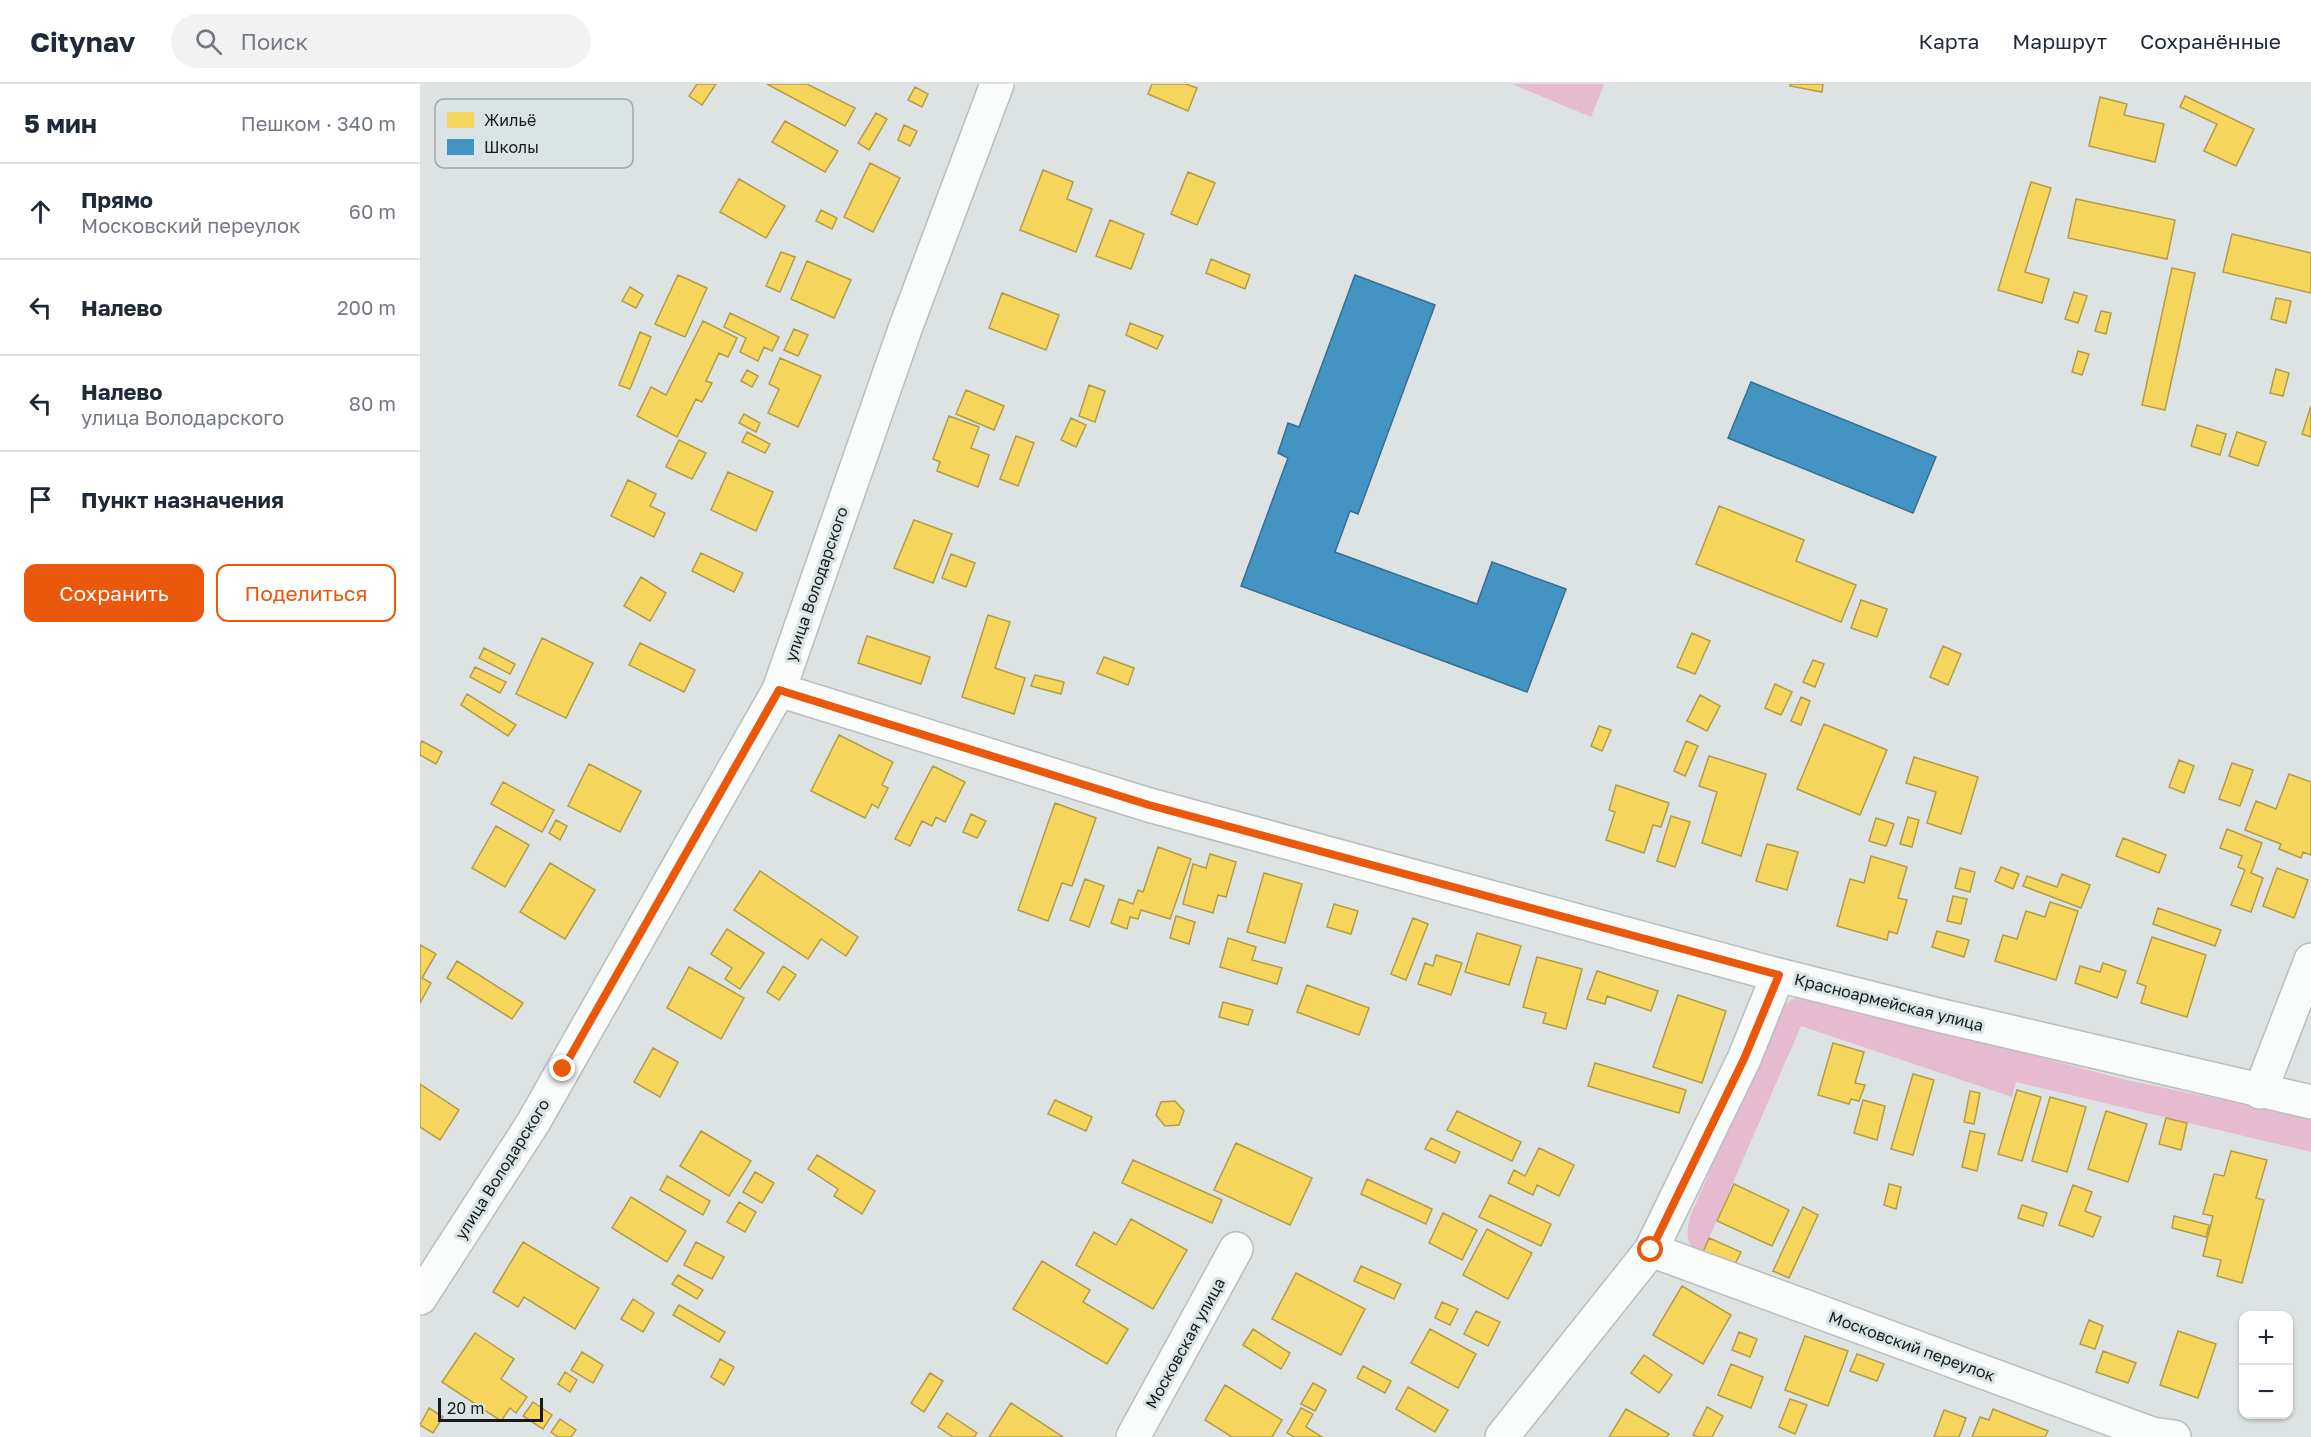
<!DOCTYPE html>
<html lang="ru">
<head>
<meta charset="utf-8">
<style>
  body { margin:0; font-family:"Golos Text",sans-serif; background:#f2f2f3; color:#1f2937 }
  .controls { position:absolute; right:18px; bottom:18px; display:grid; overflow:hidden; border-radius:12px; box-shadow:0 2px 4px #0004 }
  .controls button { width:54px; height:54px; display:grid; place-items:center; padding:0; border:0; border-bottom:2px solid #e0e1e3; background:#fff; color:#1f2937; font:30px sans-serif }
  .scale { position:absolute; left:18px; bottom:15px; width:105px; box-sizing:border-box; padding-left:6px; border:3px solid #171b1b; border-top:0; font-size:16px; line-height:21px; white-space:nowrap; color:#171b1b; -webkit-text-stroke:4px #dae4e5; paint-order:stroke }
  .stop { position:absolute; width:18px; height:18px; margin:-14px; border:4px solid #ea580c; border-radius:50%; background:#fff }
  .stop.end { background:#ea580c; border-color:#fff; box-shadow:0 2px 6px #0008 }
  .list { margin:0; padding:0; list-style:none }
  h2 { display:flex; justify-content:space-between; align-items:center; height:78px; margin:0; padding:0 24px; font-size:26px }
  h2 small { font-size:20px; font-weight:400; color:#747a83 }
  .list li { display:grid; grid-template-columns:39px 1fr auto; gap:18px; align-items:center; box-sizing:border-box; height:96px; padding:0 24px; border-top:2px solid #e0e1e3 }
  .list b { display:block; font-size:22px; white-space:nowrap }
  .list p { margin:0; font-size:20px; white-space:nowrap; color:#747a83 }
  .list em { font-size:20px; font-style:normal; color:#747a83 }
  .actions { display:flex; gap:12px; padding:18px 24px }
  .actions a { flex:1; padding:14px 0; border:2px solid #ea580c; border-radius:12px; text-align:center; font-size:21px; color:#ea580c }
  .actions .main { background:#ea580c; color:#fff }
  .icon { flex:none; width:33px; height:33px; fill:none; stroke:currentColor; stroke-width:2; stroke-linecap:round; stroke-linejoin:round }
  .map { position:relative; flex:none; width:1891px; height:1353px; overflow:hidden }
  header { display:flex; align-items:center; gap:36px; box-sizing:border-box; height:84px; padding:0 30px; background:#fff; border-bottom:2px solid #e0e1e3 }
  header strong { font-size:28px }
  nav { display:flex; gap:33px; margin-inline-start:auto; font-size:21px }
  .search { width:420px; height:54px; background:#f2f2f3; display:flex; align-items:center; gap:15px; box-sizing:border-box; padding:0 21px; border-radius:33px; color:#747a83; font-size:22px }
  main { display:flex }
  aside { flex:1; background:#fff }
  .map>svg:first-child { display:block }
  .green { fill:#e6bacf }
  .homes { fill:#f6d55c; stroke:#b39d48; stroke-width:1.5 }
  .schools { fill:#4393c3; stroke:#366f91; stroke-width:1.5 }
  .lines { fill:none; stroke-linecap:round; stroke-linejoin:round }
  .minor-casing { stroke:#babebf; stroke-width:36 }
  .minor { stroke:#fafbfb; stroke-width:33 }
  .route { stroke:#ea580c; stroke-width:8 }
  .labels { text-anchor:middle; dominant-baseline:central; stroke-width:6; stroke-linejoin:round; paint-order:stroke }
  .street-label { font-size:16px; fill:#171b1b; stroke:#dae4e5 }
  .key { fill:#dae4e5; stroke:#a0a8a8; stroke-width:1.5 }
  .key-label { font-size:16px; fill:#171b1b }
</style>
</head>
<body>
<header>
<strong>Citynav</strong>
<div class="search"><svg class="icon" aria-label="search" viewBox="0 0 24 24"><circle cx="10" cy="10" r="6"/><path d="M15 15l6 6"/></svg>Поиск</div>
<nav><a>Карта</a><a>Маршрут</a><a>Сохранённые</a></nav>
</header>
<main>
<aside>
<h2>5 мин<small>Пешком · 340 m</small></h2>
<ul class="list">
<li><svg class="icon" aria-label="ahead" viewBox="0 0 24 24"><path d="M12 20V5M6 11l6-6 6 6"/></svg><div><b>Прямо</b><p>Московский переулок</p></div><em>60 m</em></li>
<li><svg class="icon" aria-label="left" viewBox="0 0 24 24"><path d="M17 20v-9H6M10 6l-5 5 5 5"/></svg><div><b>Налево</b></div><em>200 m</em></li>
<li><svg class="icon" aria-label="left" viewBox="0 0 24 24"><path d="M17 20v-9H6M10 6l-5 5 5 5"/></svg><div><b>Налево</b><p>улица Володарского</p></div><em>80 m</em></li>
<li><svg class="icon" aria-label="arrive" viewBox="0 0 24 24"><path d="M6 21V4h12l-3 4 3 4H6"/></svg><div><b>Пункт назначения</b></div></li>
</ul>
<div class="actions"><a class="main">Сохранить</a><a>Поделиться</a></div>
</aside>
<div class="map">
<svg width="1891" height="1353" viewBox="0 0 1891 1353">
  <rect width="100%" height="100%" fill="#dde2e2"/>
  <path class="green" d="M1092,0H1184L1171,33Z
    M1384,911L1706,996L1891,1034V1068L1596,998L1592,1013L1381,942L1282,1170C1264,1161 1266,1147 1271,1130L1362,924L1371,916Z"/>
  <path class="homes" d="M277,0H296L282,21L269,12Z
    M347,0H387L435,24L425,42Z
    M732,0H766L777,4L768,27L728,10Z
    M1370,0H1403L1402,8L1370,2Z
    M495,3L508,10L502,23L488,16Z
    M1765,12L1834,45L1816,82L1784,67L1797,40L1760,23Z
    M1680,13L1707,20L1704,31L1744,40L1735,78L1669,62Z
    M456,29L467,35L449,66L438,59Z
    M365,37L418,67L405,88L352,58Z
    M484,41L497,47L490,62L478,56Z
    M450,79L480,94L453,148L424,133Z
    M623,86L653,98L647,115L672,125L656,168L600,146Z
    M768,88L795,99L777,141L751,130Z
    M319,95L365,122L346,154L300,128Z
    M1611,98L1631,104L1605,188L1629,195L1622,219L1578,206Z
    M1656,115L1755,136L1747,175L1648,154Z
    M401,126L417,134L412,145L396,137Z
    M690,136L724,150L711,185L676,172Z
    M1812,150L1891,169V209L1803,188Z
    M361,168L375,173L360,208L346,202Z
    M791,175L830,191L825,205L786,189Z
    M387,177L431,196L414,234L371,215Z
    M1752,184L1775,189L1745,326L1722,321Z
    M258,191L287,204L265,253L235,240Z
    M210,203L223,211L216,224L202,217Z
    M1654,208L1667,212L1658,239L1645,235Z
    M582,209L639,231L626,266L569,244Z
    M1856,214L1871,217L1866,239L1851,235Z
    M1681,227L1691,229L1686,250L1675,247Z
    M310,229L359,253L352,267L344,263L338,277L320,268L326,254L304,243Z
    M283,237L317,254L308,273L299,269L286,297L292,299L282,318L276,315L257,353L217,332L231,303L246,311Z
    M710,239L743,252L737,265L706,251Z
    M374,245L388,251L378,272L364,266Z
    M220,248L231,253L210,305L199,301Z
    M1658,267L1669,270L1662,291L1652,288Z
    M360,274L401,292L378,343L348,329L359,305L349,300Z
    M1856,285L1869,289L1863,312L1850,309Z
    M327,286L338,292L332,303L321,297Z
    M669,301L685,307L675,338L659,332Z
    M546,306L584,322L574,346L536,330Z
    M1891,322V353L1882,350Z
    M324,330L340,339L336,348L319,339Z
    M529,332L559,343L551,364L569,371L558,403L517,387L520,378L513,375Z
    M651,334L666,341L656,363L641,356Z
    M1777,341L1806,350L1800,371L1771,362Z
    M327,348L350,360L345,369L322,358Z
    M1817,348L1846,358L1838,382L1809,372Z
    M596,352L614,359L598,402L580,395Z
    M259,356L286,369L272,395L246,383Z
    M308,388L353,408L336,447L291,426Z
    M208,396L236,410L230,422L245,429L234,453L191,432Z
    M1299,422L1384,456L1376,477L1436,501L1421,538L1276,480Z
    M494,436L532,450L513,499L474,484Z
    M281,469L323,489L314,508L272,487Z
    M531,470L555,479L546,503L522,494Z
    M221,493L246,509L230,537L204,522Z
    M1441,516L1467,525L1457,553L1431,544Z
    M568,531L590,538L575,584L605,594L594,630L542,613Z
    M1272,549L1290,557L1275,590L1257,583Z
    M447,552L510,573L501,600L438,579Z
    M122,554L173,579L146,634L96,610Z
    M220,559L275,586L264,608L209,581Z
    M1523,562L1541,570L1528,601L1510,593Z
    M64,564L95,580L90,590L59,574Z
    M684,573L714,584L708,601L677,589Z
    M1393,576L1404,580L1395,603L1383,598Z
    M55,583L86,598L80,609L50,593Z
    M615,591L644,598L641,610L611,602Z
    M1355,600L1372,608L1361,631L1345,624Z
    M47,610L96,641L88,652L41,621Z
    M1280,611L1300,622L1287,647L1267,637Z
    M1381,613L1390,617L1381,641L1371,637Z
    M1404,640L1467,666L1440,731L1377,705Z
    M1179,642L1191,646L1182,667L1171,662Z
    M419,651L473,678L462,701L468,704L458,724L452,720L445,734L391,707Z
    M2,657L22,668L16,680L0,671V661Z
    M1266,657L1278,662L1265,692L1254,687Z
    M1289,672L1346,690L1321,772L1282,759L1297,708L1279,702Z
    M1494,673L1558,693L1541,750L1507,739L1516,708L1486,699Z
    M1759,676L1774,682L1764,709L1749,703Z
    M1812,679L1833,686L1820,722L1799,715Z
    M169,680L221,707L200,748L148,722Z
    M513,682L545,698L525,738L516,733L512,742L502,737L490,762L475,755Z
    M1869,690L1891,698V771L1883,768L1881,774L1859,765L1861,760L1825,746L1836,717L1856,725Z
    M83,698L134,726L122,748L71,720Z
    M1196,701L1249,719L1241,743L1233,741L1224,769L1186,756L1195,728L1189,726Z
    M635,719L676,734L652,802L642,799L628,837L598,826Z
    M551,730L566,737L557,754L543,748Z
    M1251,732L1270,738L1255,783L1237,777Z
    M1488,733L1499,736L1492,763L1480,760Z
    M1456,734L1474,740L1466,762L1449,757Z
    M136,736L147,742L140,756L129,749Z
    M76,742L109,761L85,803L52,784Z
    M1807,745L1842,759L1831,789L1843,794L1831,828L1811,821L1825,786L1818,783L1822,772L1800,764Z
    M1703,754L1746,771L1739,789L1696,772Z
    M1347,760L1378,768L1367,806L1336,797Z
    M738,763L771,775L750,835L721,826L718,835L710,833L707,845L691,839L699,815L713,820L718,806L723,808Z
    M790,770L816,778L806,813L798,811L793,829L763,820L773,780L786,784Z
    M1451,772L1487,783L1478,814L1487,816L1477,850L1469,847L1467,856L1417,842L1430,795L1444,799Z
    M130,779L175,806L145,855L100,828Z
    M1581,783L1599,790L1593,805L1575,797Z
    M1540,784L1555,788L1550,808L1535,804Z
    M1857,784L1888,796L1874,834L1843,822Z
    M340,787L438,853L426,872L401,855L388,875L314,826Z
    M844,789L882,800L865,859L827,848Z
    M1642,790L1670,801L1661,824L1603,802L1607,792L1637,803Z
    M665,795L684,802L669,843L650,836Z
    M1533,812L1547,815L1541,840L1527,837Z
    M1630,818L1658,827L1636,896L1575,877L1583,851L1597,855L1606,827L1625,833Z
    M914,820L938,827L931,850L907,843Z
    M1738,824L1801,846L1795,862L1733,840Z
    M756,832L775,838L769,860L750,854Z
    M993,834L1008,840L986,896L971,890Z
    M307,845L344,869L320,905L305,895L312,884L291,870Z
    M1517,847L1549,856L1544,873L1512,863Z
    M1057,849L1101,862L1089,901L1045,888Z
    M1732,853L1786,871L1767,933L1721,919L1726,902L1717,899Z
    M808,854L836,863L832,876L862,884L857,900L800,883Z
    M0,861L16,870L2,894L11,899L0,919Z
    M1016,871L1042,879L1031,911L998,900L1005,879L1013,882Z
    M1117,873L1162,885L1146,945L1123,939L1126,929L1103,923Z
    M37,877L103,919L92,935L27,894Z
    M1683,879L1706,887L1697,914L1655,899L1660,882L1680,888Z
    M363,882L376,891L359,916L347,908Z
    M269,883L324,914L301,955L247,924Z
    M1177,887L1238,907L1231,927L1187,912L1185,920L1167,915Z
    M887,901L949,924L939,951L877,928Z
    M1258,911L1306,927L1282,999L1233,983Z
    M803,918L833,926L828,941L799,933Z
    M1413,959L1444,968L1435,999L1445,1001L1439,1017L1431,1015L1429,1020L1398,1011Z
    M233,964L258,978L240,1013L214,998Z
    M1175,979L1266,1006L1259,1029L1168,1002Z
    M1493,990L1514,996L1493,1071L1471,1065Z
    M0,1000L39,1026L20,1056L0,1043Z
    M1597,1006L1621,1013L1602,1077L1578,1070Z
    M1550,1007L1560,1009L1554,1040L1544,1038Z
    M1630,1013L1666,1023L1647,1088L1612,1077Z
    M635,1016L672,1033L666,1047L628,1030Z
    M1443,1016L1465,1022L1457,1056L1434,1049Z
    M755,1017L764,1027L759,1041L745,1042L736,1031L741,1018Z
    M1037,1027L1101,1058L1092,1077L1027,1046Z
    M1686,1027L1727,1040L1708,1098L1668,1085Z
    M1746,1034L1767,1039L1761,1066L1739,1060Z
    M281,1047L331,1077L309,1112L260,1082Z
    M1550,1047L1565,1050L1557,1087L1542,1083Z
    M1011,1054L1040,1068L1035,1079L1005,1065Z
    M816,1059L892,1094L870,1141L794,1106Z
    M1119,1064L1154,1081L1139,1112L1117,1101L1113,1111L1088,1099L1094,1086L1105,1092Z
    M1811,1067L1847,1076L1836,1114L1844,1116L1822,1199L1797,1192L1801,1176L1783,1172L1793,1132L1783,1130L1794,1090L1804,1092Z
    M397,1071L455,1107L442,1130L414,1112L418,1105L388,1085Z
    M713,1076L802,1116L792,1139L702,1099Z
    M335,1088L354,1099L342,1119L323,1108Z
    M247,1092L290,1117L283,1131L240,1106Z
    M947,1095L1012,1125L1006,1140L941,1110Z
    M1314,1100L1369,1126L1352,1162L1297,1137Z
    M1469,1100L1481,1103L1476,1125L1464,1121Z
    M1653,1101L1672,1108L1665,1127L1681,1133L1673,1153L1639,1141Z
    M1070,1111L1131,1140L1121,1162L1059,1133Z
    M211,1113L266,1147L247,1178L192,1144Z
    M319,1118L336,1128L325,1148L307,1138Z
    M1602,1121L1627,1129L1623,1142L1598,1134Z
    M1383,1123L1398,1131L1369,1194L1353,1187Z
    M1023,1129L1057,1146L1042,1176L1009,1159Z
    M1754,1132L1789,1141L1786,1153L1752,1144Z
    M711,1135L767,1166L733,1225L656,1181L674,1148L696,1161Z
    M1067,1145L1112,1169L1088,1215L1043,1191Z
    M1289,1154L1321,1168L1314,1182L1283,1168Z
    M103,1158L179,1204L155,1245L104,1213L98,1223L73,1208Z
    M276,1158L304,1173L292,1195L264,1181Z
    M622,1177L670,1206L663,1218L708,1245L687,1280L593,1225Z
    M941,1182L981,1200L974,1215L934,1197Z
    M876,1189L945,1225L921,1271L852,1235Z
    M258,1191L283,1206L277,1215L252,1200Z
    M1262,1202L1311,1231L1283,1280L1233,1251Z
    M213,1215L234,1229L223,1248L201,1235Z
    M1022,1218L1038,1225L1030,1241L1015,1234Z
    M259,1221L305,1248L299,1258L253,1231Z
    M1056,1227L1080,1238L1068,1262L1044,1250Z
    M1669,1236L1683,1242L1675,1265L1660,1260Z
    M833,1245L870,1269L861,1285L823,1261Z
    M1010,1245L1056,1270L1038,1304L991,1279Z
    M1758,1247L1796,1260L1778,1314L1740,1301Z
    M1319,1248L1337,1255L1330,1273L1312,1266Z
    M55,1249L94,1275L81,1295L107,1313L96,1329L90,1324L81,1337L22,1298Z
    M1385,1252L1428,1267L1408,1322L1365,1306Z
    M1683,1267L1716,1279L1708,1299L1676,1288Z
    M162,1268L183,1281L173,1299L151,1286Z
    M1437,1270L1464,1280L1457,1297L1430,1287Z
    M1224,1271L1252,1291L1239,1309L1211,1289Z
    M300,1275L314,1283L304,1301L291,1293Z
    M1311,1280L1343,1293L1331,1324L1298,1311Z
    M943,1282L971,1297L965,1309L937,1294Z
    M145,1288L157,1296L150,1308L138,1300Z
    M510,1289L523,1297L504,1328L491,1319Z
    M893,1299L906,1306L895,1327L881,1320Z
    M805,1301L862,1336L852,1353H812L785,1336Z
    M988,1303L1028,1326L1015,1348L976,1325Z
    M1370,1315L1387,1321L1375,1350L1359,1343Z
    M113,1318L132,1331L123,1345L103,1332Z
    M591,1319L643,1353H569Z
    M1287,1323L1303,1332L1292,1353H1278L1273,1351Z
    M9,1324L23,1333L13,1349L0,1341Z
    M881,1324L893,1330L886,1343L902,1353H874L867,1349Z
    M1206,1325L1249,1350L1247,1353H1189Z
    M1573,1325L1628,1347L1625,1353H1552L1560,1333L1569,1336Z
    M1524,1326L1546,1334L1539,1353H1514Z
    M527,1329L557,1349L554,1353H533L518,1343Z
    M140,1335L156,1346L151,1353H138L131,1348Z"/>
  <path class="schools" d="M935,191L1015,221L938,430L930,427L915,468L1057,520L1072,478L1146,505L1107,608L821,502L868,374L858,369L868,339L879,343Z
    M1331,298L1516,373L1493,429L1308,354Z"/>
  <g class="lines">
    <g class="minor-casing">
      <path id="minor" d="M359,606L729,721L1047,807L1358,891L1518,931L1891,1018
        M1840,1008L1891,876
        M1231,1166L1732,1350L1754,1353
        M0,1214L113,1039L359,606L485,245L577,0
        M713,1353L816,1165
        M1082,1353L1231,1166L1324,975L1358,891"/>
    </g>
    <use href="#minor" class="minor"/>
  </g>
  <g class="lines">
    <path class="route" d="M143,985L359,606L729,721L1359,891L1324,975L1231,1166"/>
  </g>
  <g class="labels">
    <g class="street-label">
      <text transform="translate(396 500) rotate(-71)">улица Володарского</text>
      <text transform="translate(1469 918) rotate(14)">Красноармейская улица</text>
      <text transform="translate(82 1085) rotate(-58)">улица Володарского</text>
      <text transform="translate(765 1259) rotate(-61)">Московская улица</text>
      <text transform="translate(1492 1262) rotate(20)">Московский переулок</text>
    </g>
  </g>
  <rect x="15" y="15" width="198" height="69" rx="9" class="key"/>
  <rect x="27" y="28" width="27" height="16" fill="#f6d55c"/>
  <rect x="27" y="55" width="27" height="16" fill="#4393c3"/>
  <g class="key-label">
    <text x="64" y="42">Жильё</text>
    <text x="64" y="69">Школы</text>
  </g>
</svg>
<div class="controls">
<button>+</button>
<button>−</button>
</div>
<div class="scale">20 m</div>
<div class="stop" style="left:1231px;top:1166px"></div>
<div class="stop end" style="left:143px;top:985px"></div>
</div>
</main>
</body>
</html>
